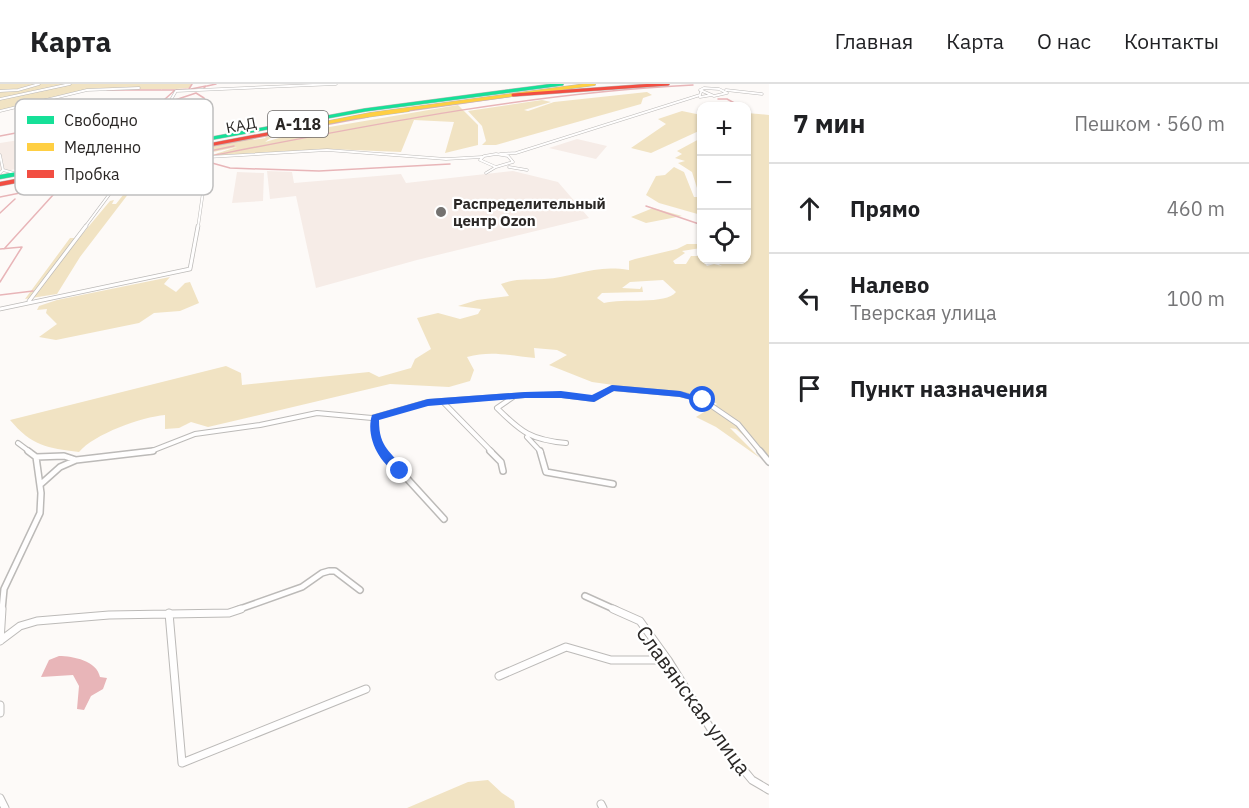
<!DOCTYPE html>
<html lang="ru">
<head>
<meta charset="utf-8">
<style>
  body { margin:0; font-family:"IBM Plex Sans",sans-serif; background:#f2f2f2; color:#202124 }
  .controls { position:absolute; right:18px; top:18px; display:grid; overflow:hidden; border-radius:12px; box-shadow:0 2px 4px #0004 }
  .controls button { width:54px; height:54px; display:grid; place-items:center; padding:0; border:0; border-bottom:2px solid #e0e0e0; background:#fff; color:#202124; font:30px sans-serif }
  .stop { position:absolute; width:18px; height:18px; margin:-14px; border:4px solid #2563eb; border-radius:50%; background:#fff }
  .stop.end { background:#2563eb; border-color:#fff; box-shadow:0 2px 6px #0008 }
  .list { margin:0; padding:0; list-style:none }
  h2 { display:flex; justify-content:space-between; align-items:center; height:78px; margin:0; padding:0 24px; font-size:26px }
  h2 small { font-size:20px; font-weight:400; color:#757577 }
  .list li { display:grid; grid-template-columns:39px 1fr auto; gap:18px; align-items:center; box-sizing:border-box; height:90px; padding:0 24px; border-top:2px solid #e0e0e0 }
  .list b { display:block; font-size:22px; white-space:nowrap }
  .list p { margin:0; font-size:20px; white-space:nowrap; color:#757577 }
  .list em { font-size:20px; font-style:normal; color:#757577 }
  .icon { flex:none; width:33px; height:33px; fill:none; stroke:currentColor; stroke-width:2; stroke-linecap:round; stroke-linejoin:round }
  .map { position:relative; flex:none; width:769px; height:724px; overflow:hidden }
  header { display:flex; align-items:center; gap:36px; box-sizing:border-box; height:84px; padding:0 30px; background:#fff; border-bottom:2px solid #e0e0e0 }
  header strong { font-size:28px }
  nav { display:flex; gap:33px; margin-inline-start:auto; font-size:21px }
  main { display:flex }
  aside { flex:1; background:#fff }
  .map>svg:first-child { display:block }
  .built { fill:#f6ece7 }
  .green { fill:#f1e3c3; fill-rule:evenodd }
  .water { fill:#e8b5b8 }
  .lines { fill:none; stroke-linecap:round; stroke-linejoin:round }
  .stream { stroke:#e8b5b8; stroke-width:1.5 }
  .street-far4-casing { stroke:#bcbab8; stroke-width:3 }
  .street-far3-casing { stroke:#bcbab8; stroke-width:4.5 }
  .street-far2-casing { stroke:#bcbab8; stroke-width:6 }
  .street-far1-casing { stroke:#bcbab8; stroke-width:8 }
  .street-casing { stroke:#bcbab8; stroke-width:9 }
  .fast-far1-casing { stroke:#bcbab8; stroke-width:4 }
  .fast-casing { stroke:#bcbab8; stroke-width:5 }
  .slow-casing { stroke:#bcbab8; stroke-width:4 }
  .jam-far1-casing { stroke:#bcbab8; stroke-width:4 }
  .jam-casing { stroke:#bcbab8; stroke-width:5 }
  .street-far4 { stroke:#fffefe; stroke-width:2 }
  .street-far3 { stroke:#fffefe; stroke-width:3 }
  .street-far2 { stroke:#fffefe; stroke-width:4 }
  .street-far1 { stroke:#fffefe; stroke-width:5 }
  .street { stroke:#fffefe; stroke-width:7 }
  .fast-far1 { stroke:#16e098; stroke-width:3 }
  .fast { stroke:#16e098; stroke-width:4 }
  .slow { stroke:#ffcf43; stroke-width:3 }
  .jam-far1 { stroke:#f24e42; stroke-width:3 }
  .jam { stroke:#f24e42; stroke-width:4 }
  .street-bridge-casing { stroke:#bcbab8; stroke-width:3; stroke-linecap:butt }
  .street-bridge { stroke:#fffefe; stroke-width:2 }
  .route { fill:#2563eb }
  .poi-dot { fill:#747270; stroke:#fff; stroke-width:2 }
  .labels { text-anchor:middle; dominant-baseline:central; stroke-width:4.5; stroke-linejoin:round; paint-order:stroke }
  .far-street-label { font-size:15px; fill:#2b2826; stroke:#fff }
  .far-poi-label { font-size:15px; font-weight:bold; fill:#2b2826; stroke:#fff; text-anchor:start }
  .shield { fill:#fff; stroke:#6b6867; stroke-width:1.5 }
  .shield-label { font-size:16px; font-weight:bold; fill:#2b2826 }
  .near-street-label { font-size:21px; fill:#2b2826; stroke:#fff }
  .key { fill:#fff; stroke:#bfbebe; stroke-width:1.5 }
  .key-label { font-size:16px; fill:#2b2826 }
</style>
</head>
<body>
<header>
<strong>Карта</strong>
<nav><a>Главная</a><a>Карта</a><a>О нас</a><a>Контакты</a></nav>
</header>
<main>
<div class="map">
<svg width="769" height="724" viewBox="0 0 769 724">
  <rect width="100%" height="100%" fill="#fdfaf8"/>
  <path class="built" d="M128,39L133,45L128,50L134,63L0,88V59Z
    M577,55L607,62L596,75L549,64Z
    M267,87L292,88L294,99L401,90L406,99L513,87L558,98L589,134L417,176L316,204L296,112L270,115Z
    M237,88L264,89L263,117L232,119Z"/>
  <path class="green" d="M0,0H192L189,4L176,5L87,6L0,27Z
    M647,8L652,11L643,14L641,20L496,61H482L486,57L482,42L468,27L542,16L551,18L524,26L528,27L554,18Z
    M458,21L478,41V61L445,69L454,38L414,36L401,68L329,65L209,72L237,63L208,69L205,70L206,73L190,75L188,81L140,82L141,75L261,52L252,56L266,54L264,52L272,53L265,58L300,48Z
    M682,27L701,31V46L651,69L631,64L666,40L658,35Z
    M747,29L769,31V373L736,345L730,344L760,374L716,343L696,333L717,320L706,314L592,298L549,281L567,271L557,266L534,264L535,274C511,272 492,266 467,273L474,286L470,297L449,303L390,300L208,343L191,338L179,344L165,345V331C142,333 94,350 79,368C47,364 32,362 10,336L226,282L241,289L242,301L369,288L379,293L411,284L415,275L431,265L417,234L438,229L460,235L478,230L481,225L458,222L477,216L509,212L501,200C517,194 528,196 544,195C575,193 594,180 629,186V177L635,175L677,165L687,160H700L701,164L682,167L685,169L673,177L675,180H686L691,172H698L707,182L714,180L722,182L712,176H746ZM663,196L676,208C666,221 622,214 604,219L597,214L602,209L643,208L642,202L640,205L622,204L630,198Z
    M701,54V53V105L697,104L692,88L678,79L685,77L675,74L682,70L677,67Z
    M674,83L684,88L694,113H701V131L659,119L646,111L656,92L665,91Z
    M138,92H142L80,173L57,210L25,215L70,154H79L110,117L114,116L112,120H116Z
    M653,124L682,132L646,139L631,133Z
    M170,193L164,200L176,208L185,199L190,198L199,219L180,227L154,229L139,239L56,256L39,253L57,240L46,229L47,225L37,226L39,222L57,216Z
    M488,696L502,709L514,717L515,724H407L468,698Z"/>
  <path class="water" d="M59,572C73,572 97,577 100,593L107,594L103,605L91,612L84,626L77,625L79,602L73,591L41,593L49,576Z"/>
  <g class="lines">
    <path class="stream" d="M207,2L216,0
      M191,5L206,2L204,4
      M107,6H161
      M162,6H175L164,16
      M176,6L189,5L192,0
      M196,9L204,14L211,27L204,36L199,50L204,53
      M718,15H727L740,22
      M175,16L196,9
      M408,27L513,12
      M0,52L152,23L167,17
      M206,63L201,66L198,73L206,72
      M200,69L234,62
      M210,72C370,41 530,9 693,1
      M212,79L230,84L319,87L450,80
      M68,89L368,33
      M0,113L94,94
      M646,122L702,141
      M0,129L15,115
      M0,165L22,163L0,198
      M4,165L53,111
      M0,211L33,207"/>
    <g class="street-far4-casing">
      <path id="street-far4" d="M704,4L719,5L727,9L714,12L700,6Z
        M726,6L762,10
        M0,7L18,6L39,0
        M700,13L712,11
        M0,15L70,0
        M0,27L87,6L139,4
        M144,63L176,7L336,0
        M496,70L508,72L513,78L496,83L480,76L484,72Z
        M500,70L516,69L700,11L701,8
        M0,71L3,86L0,89
        M509,83L527,86
        M3,86L14,89
        M486,89L496,83
        M85,143L132,80
        M198,143L206,87L202,77L208,73L327,66L446,75L482,73"/>
    </g>
    <g class="street-far3-casing">
      <path id="street-far3" d="M29,217L86,142
        M0,225L190,185L198,142"/>
    </g>
    <g class="street-far2-casing">
      <path id="street-far2" d="M513,313L497,324C521,348 531,356 566,359
        M443,318L492,368
        M375,334C375,346 375,359 383,368
        M527,353L541,368
        M18,359L30,368
        M149,368L195,350L260,341L317,329L372,334L428,318L525,311H562L594,315L612,304L680,310L703,316L738,340L761,368"/>
    </g>
    <g class="street-far1-casing">
      <path id="street-far1" d="M382,367L444,435
        M490,367L501,378L503,387
        M540,367L546,388L613,400
        M760,367L769,378
        M36,373L64,372L76,376
        M41,400L60,383L76,376L153,367
        M585,512L616,526
        M2,526L4,505L40,429L41,409L36,373L28,367
        M237,526L302,503L322,489L329,487H335L360,506"/>
    </g>
    <g class="street-casing">
      <path id="street" d="M613,525L640,537L668,576L714,650L752,696L769,706
        M169,529L182,679L366,605
        M0,557L20,542L37,537L109,531L229,529L241,525
        M0,557L2,525
        M499,592L566,563L611,576H668
        M0,621V629
        M0,714L5,724
        M601,720L603,724"/>
    </g>
    <g class="fast-far1-casing">
      <path id="fast-far1" d="M159,64L365,26L562,0"/>
    </g>
    <g class="fast-casing">
      <path id="fast" d="M0,93L167,62"/>
    </g>
    <g class="slow-casing">
      <path id="slow" d="M358,33L408,26
        M320,40L371,30L594,0"/>
    </g>
    <g class="jam-far1-casing">
      <path id="jam-far1" d="M513,11L668,0
        M193,64L320,40"/>
    </g>
    <g class="jam-casing">
      <path id="jam" d="M0,100L201,62"/>
    </g>
    <use href="#street-far4" class="street-far4"/>
    <use href="#street-far3" class="street-far3"/>
    <use href="#street-far2" class="street-far2"/>
    <use href="#street-far1" class="street-far1"/>
    <use href="#street" class="street"/>
    <use href="#fast-far1" class="fast-far1"/>
    <use href="#fast" class="fast"/>
    <use href="#slow" class="slow"/>
    <use href="#jam-far1" class="jam-far1"/>
    <use href="#jam" class="jam"/>
    <g class="street-bridge-casing">
      <path id="street-bridge" d="M132,80L144,63"/>
    </g>
    <use href="#street-bridge" class="street-bridge"/>
  </g>
  <path class="route" d="M612,301L680,307L708,316L703,319L680,313L614,307L594,318L561,314H525L428,322L379,336C379,365 391,366 405,387L400,391C380,381 365,353 372,331L428,315L525,308L561,307L592,311Z"/>
  <circle class="poi-dot" cx="441" cy="128" r="6"/>
  <g class="labels">
    <g class="far-street-label">
      <text transform="translate(241 41) rotate(-11)">КАД</text>
    </g>
    <g class="far-poi-label">
      <text x="453" y="119">Распределительный<tspan x="453" dy="17">центр Ozon</tspan></text>
    </g>
    <rect class="shield" x="268" y="27" width="60" height="26" rx="4.5"/>
    <g class="shield-label">
      <text x="298" y="40">А-118</text>
    </g>
    <g class="near-street-label">
      <text transform="translate(694 616) rotate(54)">Славянская улица</text>
    </g>
  </g>
  <rect x="15" y="15" width="198" height="96" rx="9" class="key"/>
  <rect x="27" y="32" width="27" height="8" fill="#16e098"/>
  <rect x="27" y="59" width="27" height="8" fill="#ffcf43"/>
  <rect x="27" y="86" width="27" height="8" fill="#f24e42"/>
  <g class="key-label">
    <text x="64" y="42">Свободно</text>
    <text x="64" y="69">Медленно</text>
    <text x="64" y="96">Пробка</text>
  </g>
</svg>
<div class="controls">
<button>+</button>
<button>−</button>
<button><svg class="icon" aria-label="locate" viewBox="0 0 24 24"><circle cx="12" cy="12" r="6"/><path d="M12 2v4M12 18v4M2 12h4M18 12h4"/></svg></button>
</div>
<div class="stop" style="left:703px;top:316px"></div>
<div class="stop end" style="left:400px;top:387px"></div>
</div>
<aside>
<h2>7 мин<small>Пешком · 560 m</small></h2>
<ul class="list">
<li><svg class="icon" aria-label="ahead" viewBox="0 0 24 24"><path d="M12 20V5M6 11l6-6 6 6"/></svg><div><b>Прямо</b></div><em>460 m</em></li>
<li><svg class="icon" aria-label="left" viewBox="0 0 24 24"><path d="M17 20v-9H6M10 6l-5 5 5 5"/></svg><div><b>Налево</b><p>Тверская улица</p></div><em>100 m</em></li>
<li><svg class="icon" aria-label="arrive" viewBox="0 0 24 24"><path d="M6 21V4h12l-3 4 3 4H6"/></svg><div><b>Пункт назначения</b></div></li>
</ul>
</aside>
</main>
</body>
</html>
